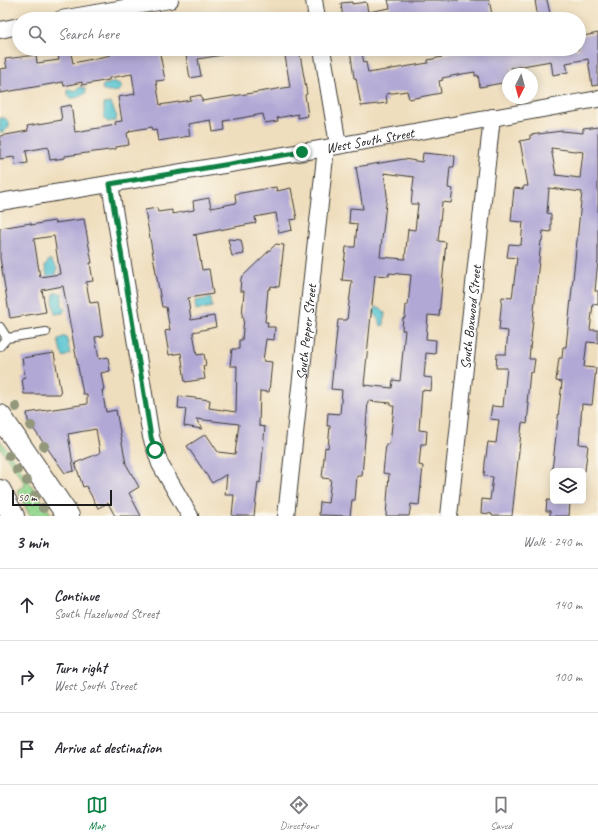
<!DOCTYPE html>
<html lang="en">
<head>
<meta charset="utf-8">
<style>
  body { margin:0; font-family:Caveat,sans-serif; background:#f2f2f3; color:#2b2b33 }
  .controls { position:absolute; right:12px; bottom:12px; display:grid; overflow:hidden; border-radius:6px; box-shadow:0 2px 10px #0003 }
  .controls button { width:36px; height:36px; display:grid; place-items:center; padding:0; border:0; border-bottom:1px solid #e1e1e2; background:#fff; color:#2b2b33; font:20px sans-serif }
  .compass { position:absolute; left:502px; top:68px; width:36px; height:36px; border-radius:50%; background:#fff; box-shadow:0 2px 10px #0003; rotate:186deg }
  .scale { position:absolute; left:12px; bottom:10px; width:100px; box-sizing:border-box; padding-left:4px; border:2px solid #1c1c1c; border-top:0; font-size:11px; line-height:14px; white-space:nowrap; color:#1c1c1c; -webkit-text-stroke:3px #fbf7ec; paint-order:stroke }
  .stop { position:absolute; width:12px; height:12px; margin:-9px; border:3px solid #0b8043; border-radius:50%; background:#fff }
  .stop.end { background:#0b8043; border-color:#fff; box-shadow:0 1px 4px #0008 }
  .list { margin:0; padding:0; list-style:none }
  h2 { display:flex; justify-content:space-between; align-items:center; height:52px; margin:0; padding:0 16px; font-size:17px }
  h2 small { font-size:13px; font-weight:400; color:#7c7c81 }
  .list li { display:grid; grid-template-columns:26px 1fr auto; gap:12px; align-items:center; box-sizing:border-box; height:72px; padding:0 16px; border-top:1px solid #e1e1e2 }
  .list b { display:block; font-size:15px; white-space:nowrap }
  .list p { margin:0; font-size:13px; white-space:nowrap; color:#7c7c81 }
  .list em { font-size:13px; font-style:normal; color:#7c7c81 }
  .icon { flex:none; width:22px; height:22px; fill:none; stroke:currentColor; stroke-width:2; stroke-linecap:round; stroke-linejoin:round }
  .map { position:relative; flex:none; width:598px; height:516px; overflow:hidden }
  .search { position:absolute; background:#fff; box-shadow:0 2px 10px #0003; left:12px; right:12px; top:12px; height:44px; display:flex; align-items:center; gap:10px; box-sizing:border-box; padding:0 14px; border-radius:22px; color:#7c7c81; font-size:15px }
  .sheet { height:268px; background:#fff }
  nav { display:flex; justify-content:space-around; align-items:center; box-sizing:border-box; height:56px; border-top:1px solid #e1e1e2; background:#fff; font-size:11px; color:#7c7c81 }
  nav a { display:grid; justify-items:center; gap:2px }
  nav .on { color:#0b8043 }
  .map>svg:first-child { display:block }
  .grass { fill:url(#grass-dots); stroke:#597b57 }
  .water { fill:#59c5d1; stroke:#3a7076 }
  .building { fill:#b1a8d5; fill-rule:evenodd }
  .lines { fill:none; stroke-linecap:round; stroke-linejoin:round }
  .lane-casing { stroke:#3c3934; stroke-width:10 }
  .street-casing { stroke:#3c3934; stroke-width:18 }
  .secondary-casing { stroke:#3c3934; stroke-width:24 }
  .highway-casing { stroke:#3c3934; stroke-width:24 }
  .lane { stroke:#fff; stroke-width:8 }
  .street { stroke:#fff; stroke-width:16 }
  .secondary { stroke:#fff; stroke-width:22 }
  .highway { stroke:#fff; stroke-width:22 }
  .tree { fill:#93987b }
  .route { stroke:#0b8043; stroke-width:5 }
  .labels { text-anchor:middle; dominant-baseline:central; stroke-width:3.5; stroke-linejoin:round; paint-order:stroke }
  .street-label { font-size:14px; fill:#1c1c1c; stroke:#fbf7ec }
</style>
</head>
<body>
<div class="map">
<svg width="598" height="516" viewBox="0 0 598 516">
  <defs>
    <pattern id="grass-dots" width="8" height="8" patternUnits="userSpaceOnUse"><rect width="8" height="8" fill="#96da92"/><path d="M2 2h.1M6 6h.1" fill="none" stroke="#81ba7d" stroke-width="1.8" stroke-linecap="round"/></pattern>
  </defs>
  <rect width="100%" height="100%" fill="#fbf7ec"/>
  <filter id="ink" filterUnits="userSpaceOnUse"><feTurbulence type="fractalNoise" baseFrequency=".025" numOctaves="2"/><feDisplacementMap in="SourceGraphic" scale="8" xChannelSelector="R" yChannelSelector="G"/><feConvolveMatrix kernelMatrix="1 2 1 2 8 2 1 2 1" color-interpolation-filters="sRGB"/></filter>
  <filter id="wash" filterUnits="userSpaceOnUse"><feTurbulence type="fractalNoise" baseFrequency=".012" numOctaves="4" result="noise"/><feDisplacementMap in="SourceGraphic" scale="16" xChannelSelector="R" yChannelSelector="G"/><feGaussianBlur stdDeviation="0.9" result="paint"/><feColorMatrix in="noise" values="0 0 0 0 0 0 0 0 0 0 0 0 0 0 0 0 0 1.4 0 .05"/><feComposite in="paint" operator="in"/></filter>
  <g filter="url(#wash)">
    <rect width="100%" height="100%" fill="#efdebd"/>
    <path class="grass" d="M0,440L51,514L52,516H30L17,490L26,485L0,447Z"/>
    <path class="water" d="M116,82L121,85L122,87L119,91L108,92L102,89L103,85Z
      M81,87L85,88L86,93C81,96 74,100 69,97L67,90L69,89L74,91Z
      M111,103L117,117L115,121L108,122L104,119V104Z
      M0,118H5L9,122V127L4,132H0Z
      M49,260H51L57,268L55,280L48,279L45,267Z
      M54,293H62V306L65,309L63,313L55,314L53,300Z
      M211,298L212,307L196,310L195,301Z
      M377,307L381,308L385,312L384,325L381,326C380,319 374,317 374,311Z
      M66,336L68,343L70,354L64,357L61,353L58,339Z"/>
    <g id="blocks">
      <path class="building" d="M388,0H489L493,19H451V17L437,19H343L341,3L352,2V4L366,2L368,12L390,8Z
        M535,0H547L551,18L538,19Z
        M598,33V85L592,86L588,59L566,63L568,72L553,75L551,61L511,68L513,74H508V82L480,87L478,75L475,76V72L462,74L442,78L443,80L439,81L441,93L409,99L407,91L386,94L387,103L361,106L356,78H354L350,49H361L364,63L366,62L368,73L428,63V60L442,57L441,55L467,50V49H579V37Z
        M66,49H70L73,63L111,55L110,49H159L165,80L156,81L160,105L191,100L190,97L201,95L202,101L290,87L284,49H299L307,94L305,95L308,116L298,118V114L277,118L278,121L265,123L263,114L241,118L224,121L225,130L213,132L211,120L188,124L190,136L158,141L156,129L153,130L152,127L129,131L130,132L127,133L129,145L116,147V149L65,156V158L50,160L48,147L26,151L28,163L15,165L14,157L0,159V136L28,131L27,126L62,120L60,107L71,105L75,132L116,125L115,122L122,121L118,97L135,94L132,74L109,78V80L82,85V82L64,86L63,82L0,93V69L7,68L5,59L36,55L37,63L59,60L57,51Z
        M185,49H222V55L198,59L201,76L190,78Z
        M598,127V261L595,291H598V305L593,304L590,330H598V343L587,342L584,367L596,368L592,405L582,404L579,444L588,445L585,471H552L562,382L556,381L559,358H562L563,347H566L582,192L549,188L547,213L551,214V232L543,231L542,241H541L529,359H535L533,373L530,372L527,403H529L527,424L522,423L512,516H492V514L481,513L482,499L490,500L493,477L484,476L485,463L488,442L496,443L499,420L490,419L492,406L503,407L505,386L507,368H496L497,354H506L508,331L499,330L502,297L512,298L517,258L507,257L509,244L521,245L523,222L511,221L514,188L523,189L524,186H528L520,141L530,139V135L562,131L583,133V129ZM551,148L583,152L580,178L556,175Z
        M423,153L455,156L454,167H450L448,188L453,189L451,203L442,202L440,223L438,241L446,242L439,316L428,315L426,339L436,340L435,354L426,353L424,377L432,378L431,391L422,390L419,430L427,431L426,444H421L419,465L423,466L419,505L411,504L409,516H386L389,474L383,473L386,444H390L394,406H391V403L368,401L362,476H357L355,500H352L350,516L319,515L320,502L328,503L331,479L322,478L325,447L328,448L330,426H327L328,413L340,414L342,390L331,389L338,320H347L349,303L352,281L342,280L346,247H355L357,224L349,223L350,208L363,209L356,167L404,159L422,162ZM384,173L414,177L411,204H418L415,230L408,229L405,259L380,257L387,195ZM389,273L411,275L408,305H406L405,318H403L402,330H405L400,381L393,380L392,388L364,385L375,275L389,276Z
        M276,187L277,191L291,188L297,219L290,220L292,230L279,233L276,213L255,217L256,223L193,235H196L202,270L209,269L213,294L188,298L191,320L214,316L216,327L193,332L197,355L204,354L206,365L203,366L205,379L185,382L181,353L169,355L165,331L170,330L166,307H162L145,210L157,208L158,212L172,210V214L194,210L193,201L209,198L211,208L236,203L235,194Z
        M84,219L92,263H90L93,281L86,282L90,303L98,302L103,336L95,337L99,359L108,357L110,371L101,373L104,390H102L106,412L116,410L126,464L139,487L129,493L141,516H115L108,503L98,508L86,486L83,487L75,463L100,453L96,429L68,434L74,471L65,473L28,421L27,413L87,404V394H83L63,286L42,290L46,312L10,318L0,258V228L31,223V225L54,221L55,223ZM54,236L60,274L40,277L34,239Z
        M228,239L241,240L244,254L232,256Z
        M276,244L284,245L279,287L271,286L270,289H268L265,322H268L267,327H275L274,340L266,339L263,361L272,362L269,392L260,391L259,426L265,427L260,483L258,482L254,516H232L234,495H225L227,474L212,483L187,446L206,434L218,452L235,454L239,424L196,419L202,429L184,426L186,409L178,408L179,396L210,400L209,408L236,412L237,366H230L232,349H239V340H242L244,317H242L244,291H240L241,278Z
        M54,353L61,394H24L22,378L25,377L22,358Z
        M547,500L570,502L569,516H550V511H546Z"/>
    </g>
  </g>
  <g filter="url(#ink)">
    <use href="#blocks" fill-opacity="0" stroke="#3c3934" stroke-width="1"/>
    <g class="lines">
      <g class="lane-casing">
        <path id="lane" d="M0,327L7,338
          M0,346L7,338L46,332"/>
      </g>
      <g class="street-casing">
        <g id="street">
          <path d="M314,0L317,19"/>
          <path d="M61,19L170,0"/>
          <path d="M0,30L19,26"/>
          <path d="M322,49L338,145"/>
          <path d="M110,184L151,437L160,464L190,516"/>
          <path id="s1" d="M0,202L326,148L598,99"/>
          <path id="s2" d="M286,516L326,148"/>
          <path id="s3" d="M449,516L492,117"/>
        </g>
      </g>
      <g class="secondary-casing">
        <path id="secondary" d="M0,416L68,516"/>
      </g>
      <g class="highway-casing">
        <path id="highway" d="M0,491L13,516"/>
      </g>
      <use href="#lane" class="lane"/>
      <use href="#street" class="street"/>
      <use href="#secondary" class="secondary"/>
      <use href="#highway" class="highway"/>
    </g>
    <g class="tree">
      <circle cx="16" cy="407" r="5"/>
      <circle cx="31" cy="426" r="5"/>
      <circle cx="44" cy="446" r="5"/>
      <circle cx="9" cy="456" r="5"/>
      <circle cx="17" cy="470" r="5"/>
      <circle cx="27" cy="481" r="5"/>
      <circle cx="35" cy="496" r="5"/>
      <circle cx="43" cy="508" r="5"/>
    </g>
  </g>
  <g class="lines" filter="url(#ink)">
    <path class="route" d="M155,450L151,437L110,184L302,152"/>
  </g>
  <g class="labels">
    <g class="street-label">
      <text stroke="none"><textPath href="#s1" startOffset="375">West South Street</textPath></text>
      <text stroke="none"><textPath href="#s3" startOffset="200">South Boxwood Street</textPath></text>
      <text stroke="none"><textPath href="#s2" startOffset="185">South Pepper Street</textPath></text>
    </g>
  </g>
</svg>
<div class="controls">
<button><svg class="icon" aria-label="layers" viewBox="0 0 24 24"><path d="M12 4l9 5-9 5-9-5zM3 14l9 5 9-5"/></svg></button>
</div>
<svg class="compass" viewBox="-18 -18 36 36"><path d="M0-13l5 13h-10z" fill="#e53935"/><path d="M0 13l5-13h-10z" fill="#7c7c81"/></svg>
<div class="scale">50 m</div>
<div class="stop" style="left:155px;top:450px"></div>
<div class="stop end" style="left:302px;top:152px"></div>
<div class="search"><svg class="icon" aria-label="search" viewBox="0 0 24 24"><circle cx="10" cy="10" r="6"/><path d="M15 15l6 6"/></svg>Search here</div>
</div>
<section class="sheet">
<h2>3 min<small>Walk · 240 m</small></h2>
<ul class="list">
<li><svg class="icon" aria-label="ahead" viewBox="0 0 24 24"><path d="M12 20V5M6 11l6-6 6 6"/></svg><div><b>Continue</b><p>South Hazelwood Street</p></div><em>140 m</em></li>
<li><svg class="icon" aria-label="right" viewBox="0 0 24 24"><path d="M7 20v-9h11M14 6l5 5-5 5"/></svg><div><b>Turn right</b><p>West South Street</p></div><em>100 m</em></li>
<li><svg class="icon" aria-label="arrive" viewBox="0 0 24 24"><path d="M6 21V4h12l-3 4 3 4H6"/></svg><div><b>Arrive at destination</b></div></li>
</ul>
</section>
<nav>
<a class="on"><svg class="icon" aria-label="map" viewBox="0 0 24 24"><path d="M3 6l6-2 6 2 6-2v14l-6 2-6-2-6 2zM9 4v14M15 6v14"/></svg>Map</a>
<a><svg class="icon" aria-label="directions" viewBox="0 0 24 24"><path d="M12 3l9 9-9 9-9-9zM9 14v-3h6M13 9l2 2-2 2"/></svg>Directions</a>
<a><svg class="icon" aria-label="saved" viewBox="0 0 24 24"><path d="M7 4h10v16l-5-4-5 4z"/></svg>Saved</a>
</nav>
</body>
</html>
